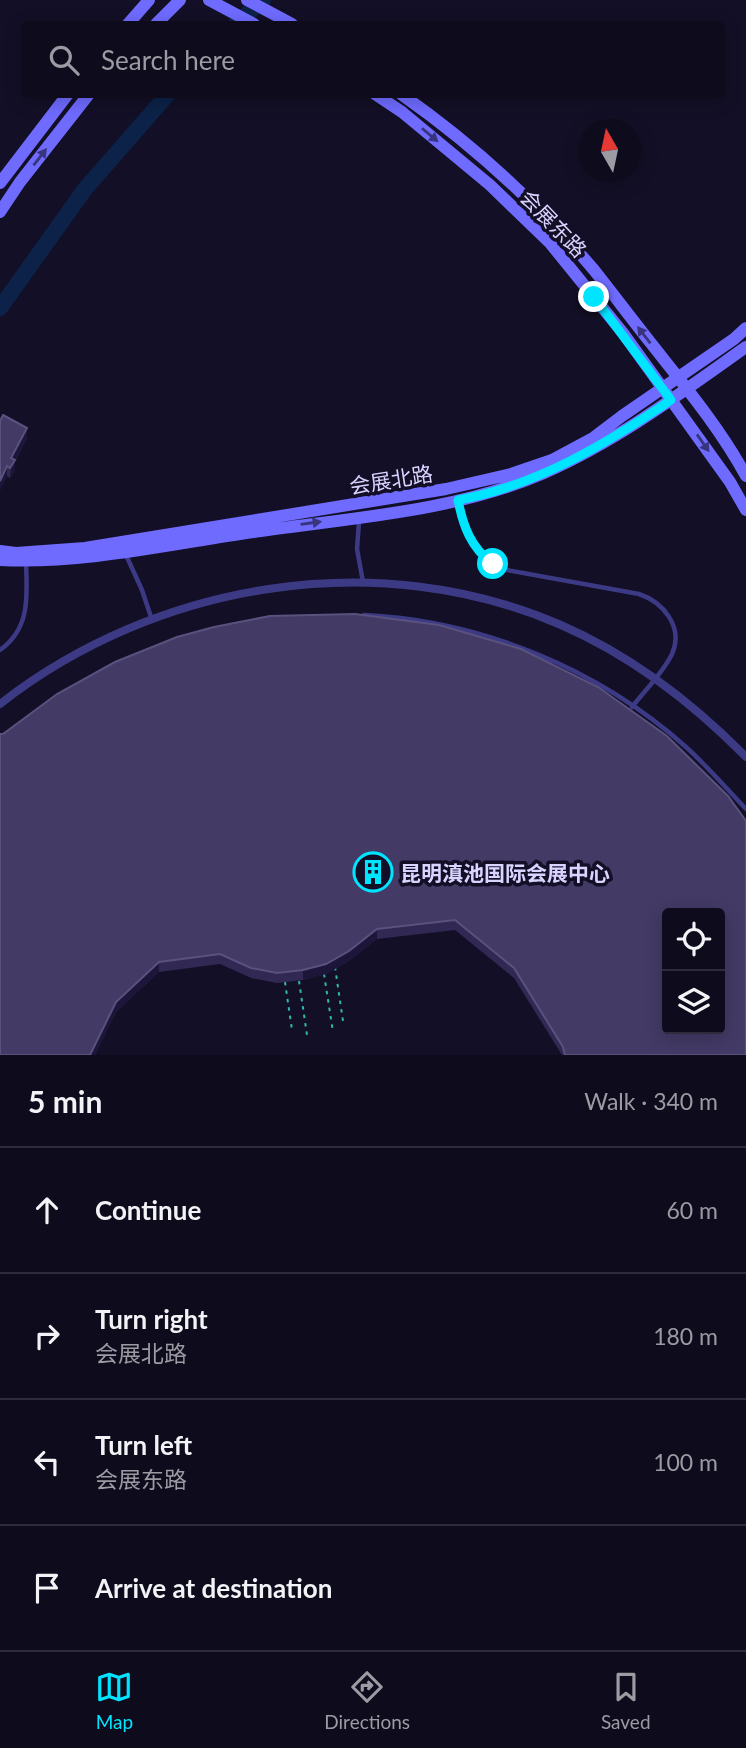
<!DOCTYPE html>
<html lang="en">
<head>
<meta charset="utf-8">
<style>
  body { margin:0; font-family:Lato,"Noto Sans SC",sans-serif; background:#1c1929; color:#f1f3f6 }
  .controls { position:absolute; right:21px; bottom:21px; display:grid; overflow:hidden; border-radius:7px; box-shadow:0 4px 18px #0003 }
  .controls button { width:63px; height:63px; display:grid; place-items:center; padding:0; border:0; border-bottom:2px solid #2e2b3b; background:#0e0b1c; color:#f1f3f6; font:35px sans-serif }
  .compass { position:absolute; left:578px; top:119px; width:63px; height:63px; border-radius:50%; background:#0e0b1c; box-shadow:0 4px 18px #0003; rotate:351deg }
  .stop { position:absolute; width:21px; height:21px; margin:-16px; border:5px solid #00e5ff; border-radius:50%; background:#fff }
  .stop.end { background:#00e5ff; border-color:#fff; box-shadow:0 2px 7px #0008 }
  .list { margin:0; padding:0; list-style:none }
  h2 { display:flex; justify-content:space-between; align-items:center; height:91px; margin:0; padding:0 28px; font-size:30px }
  h2 small { font-size:23px; font-weight:400; color:#9b9ba3 }
  .list li { display:grid; grid-template-columns:46px 1fr auto; gap:21px; align-items:center; box-sizing:border-box; height:126px; padding:0 28px; border-top:2px solid #2e2b3b }
  .list b { display:block; font-size:26px; white-space:nowrap }
  .list p { margin:0; font-size:23px; white-space:nowrap; color:#9b9ba3 }
  .list em { font-size:23px; font-style:normal; color:#9b9ba3 }
  .icon { flex:none; width:38px; height:38px; fill:none; stroke:currentColor; stroke-width:2; stroke-linecap:round; stroke-linejoin:round }
  .map { position:relative; flex:none; width:746px; height:1055px; overflow:hidden }
  .search { position:absolute; background:#0e0b1c; box-shadow:0 4px 18px #0003; left:21px; right:21px; top:21px; height:77px; display:flex; align-items:center; gap:18px; box-sizing:border-box; padding:0 24px; border-radius:7px; color:#9b9ba3; font-size:26px }
  .sheet { height:595px; background:#0e0b1c }
  nav { display:flex; justify-content:space-around; align-items:center; box-sizing:border-box; height:98px; border-top:2px solid #2e2b3b; background:#0e0b1c; font-size:19px; color:#9b9ba3 }
  nav a { display:grid; justify-items:center; gap:4px }
  nav .on { color:#00e5ff }
  .map>svg:first-child { display:block }
  .lines { fill:none; stroke-linecap:round; stroke-linejoin:round }
  .river { stroke:#0c2248; stroke-width:16 }
  .path { stroke:#2fb8b0; stroke-width:2; stroke-dasharray:3.5 5; stroke-linecap:butt }
  .lane { stroke:#3d3a85; stroke-width:4.5 }
  .street { stroke:#3d3a85; stroke-width:8 }
  .secondary { stroke:#6f6bff; stroke-width:12 }
  .lane-bridge { stroke:#3d3a85; stroke-width:4.5 }
  .wall { fill:#312854 }
  .shaded-wall { fill:#1d163a }
  .building { fill:#433a66; stroke:#5a527e; stroke-width:2; fill-rule:evenodd }
  .oneway { fill:#38347d }
  .route { stroke:#00e5ff; stroke-width:9 }
  .labels { text-anchor:middle; dominant-baseline:central; stroke-width:7; stroke-linejoin:round; paint-order:stroke }
  .street-label { font-size:21px; fill:#d9d4ff; stroke:#130f26 }
  .poi-label { font-size:21px; font-weight:bold; fill:#d9d4ff; stroke:#130f26; text-anchor:start }
</style>
</head>
<body>
<div class="map">
<svg width="746" height="1055" viewBox="0 0 746 1055">
  <rect width="100%" height="100%" fill="#130f26"/>
  <g class="lines">
    <path class="river" d="M236,24L263,0
      M0,308L85,189L168,94"/>
    <path class="path" d="M335,967L343,1021
      M324,974L333,1032
      M299,981L307,1035
      M285,982L292,1030"/>
    <path class="lane" d="M458,501L467,533
      M359,522L357,549L363,582
      M126,555L142,590L152,620
      M364,615C480,620 599,669 686,747C707,766 726,788 746,809
      M0,650C31,628 27,595 26,562"/>
    <path class="street" d="M0,704C156,582 378,545 561,625C632,656 692,702 746,757"/>
    <path class="secondary" d="M209,0L254,24
      M247,0L292,24
      M128,24L149,0
      M156,24L180,0
      M375,94L402,112L490,185L550,243L623,333L730,482L746,510
      M401,94C472,144 538,204 594,270C613,294 631,318 650,342C684,385 720,428 746,476
      M0,183L68,94
      M0,212L20,182L89,94
      M0,551L16,553L85,548L446,489L511,474L552,460L593,438L622,416L734,339L746,328
      M0,560C84,564 170,544 253,532C349,518 454,512 544,473C617,441 681,393 746,347"/>
    <path class="lane-bridge" d="M467,533C479,553 485,561 507,570L639,594C663,602 684,627 672,654C663,673 645,690 632,707"/>
  </g>
  <path class="wall" d="M0,421L27,438L15,462V470L10,478L7,476Z
    M57,694L746,1055H562L514,978L455,930L377,939L349,961L326,974L303,980L277,983L251,978L220,964L159,972L116,1012L95,1055H0L3,734Z"/>
  <path class="shaded-wall" d="M27,428V438L15,462V470L10,478L11,458Z
    M7,466V476L0,491V481Z
    M377,929V939L349,961L326,974L303,980V970Z
    M159,962V972L116,1012L95,1055H90L116,1002Z"/>
  <path class="building" d="M3,415L27,428L11,458L15,460L10,468L7,466L0,481V421Z
    M355,614L439,625L521,649L598,687L667,736L728,796L746,821V1055H565L563,1047L514,968L455,920L377,929L349,951L326,964L303,970L277,973L251,968L220,954L159,962L116,1002L90,1055H0V734H3L57,694L115,662L177,637L214,627L270,616ZM667,913H720V1029H667Z"/>
  <defs><path id="oneway-solid" d="M-6-.8H1V-3.2L6.5 0L1 3.2V.8H-6Z" transform="scale(1.75)"/></defs>
  <g class="oneway">
    <use href="#oneway-solid" transform="translate(430 135) rotate(40)"/>
    <use href="#oneway-solid" transform="translate(40 157) rotate(-52)"/>
    <use href="#oneway-solid" transform="translate(644 335) rotate(-128)"/>
    <use href="#oneway-solid" transform="translate(703 443) rotate(55)"/>
    <use href="#oneway-solid" transform="translate(311 523) rotate(-8)"/>
  </g>
  <g class="lines">
    <path class="route" d="M493,564C471,548 463,526 458,500C536,486 606,444 671,400L594,297"/>
  </g>
  <defs>
    <g id="building-ring" transform="scale(2.0125)"><circle r="9.5" fill="#130f26" stroke="#00e5ff" stroke-width="1.5"/><path d="M-4-6H4V6H1V3H-1V6H-4ZM-2.5-4.3h1.7v1.8h-1.7ZM.8-4.3h1.7v1.8H.8ZM-2.5-1h1.7V.8h-1.7ZM.8-1h1.7V.8H.8Z" fill="#00e5ff"/></g>
  </defs>
  <g fill-rule="evenodd">
    <use href="#building-ring" x="373" y="872"/>
  </g>
  <g class="labels">
    <g class="street-label">
      <text transform="translate(554 223) rotate(46)">会展东路</text>
      <text transform="translate(391 479) rotate(-9)">会展北路</text>
    </g>
    <g class="poi-label">
      <text x="400" y="872">昆明滇池国际会展中心</text>
    </g>
  </g>
</svg>
<div class="controls">
<button><svg class="icon" aria-label="locate" viewBox="0 0 24 24"><circle cx="12" cy="12" r="6"/><path d="M12 2v4M12 18v4M2 12h4M18 12h4"/></svg></button>
<button><svg class="icon" aria-label="layers" viewBox="0 0 24 24"><path d="M12 4l9 5-9 5-9-5zM3 14l9 5 9-5"/></svg></button>
</div>
<svg class="compass" viewBox="-18 -18 36 36"><path d="M0-13l5 13h-10z" fill="#e53935"/><path d="M0 13l5-13h-10z" fill="#9b9ba3"/></svg>
<div class="stop" style="left:493px;top:564px"></div>
<div class="stop end" style="left:594px;top:297px"></div>
<div class="search"><svg class="icon" aria-label="search" viewBox="0 0 24 24"><circle cx="10" cy="10" r="6"/><path d="M15 15l6 6"/></svg>Search here</div>
</div>
<section class="sheet">
<h2>5 min<small>Walk · 340 m</small></h2>
<ul class="list">
<li><svg class="icon" aria-label="ahead" viewBox="0 0 24 24"><path d="M12 20V5M6 11l6-6 6 6"/></svg><div><b>Continue</b></div><em>60 m</em></li>
<li><svg class="icon" aria-label="right" viewBox="0 0 24 24"><path d="M7 20v-9h11M14 6l5 5-5 5"/></svg><div><b>Turn right</b><p>会展北路</p></div><em>180 m</em></li>
<li><svg class="icon" aria-label="left" viewBox="0 0 24 24"><path d="M17 20v-9H6M10 6l-5 5 5 5"/></svg><div><b>Turn left</b><p>会展东路</p></div><em>100 m</em></li>
<li><svg class="icon" aria-label="arrive" viewBox="0 0 24 24"><path d="M6 21V4h12l-3 4 3 4H6"/></svg><div><b>Arrive at destination</b></div></li>
</ul>
</section>
<nav>
<a class="on"><svg class="icon" aria-label="map" viewBox="0 0 24 24"><path d="M3 6l6-2 6 2 6-2v14l-6 2-6-2-6 2zM9 4v14M15 6v14"/></svg>Map</a>
<a><svg class="icon" aria-label="directions" viewBox="0 0 24 24"><path d="M12 3l9 9-9 9-9-9zM9 14v-3h6M13 9l2 2-2 2"/></svg>Directions</a>
<a><svg class="icon" aria-label="saved" viewBox="0 0 24 24"><path d="M7 4h10v16l-5-4-5 4z"/></svg>Saved</a>
</nav>
</body>
</html>
